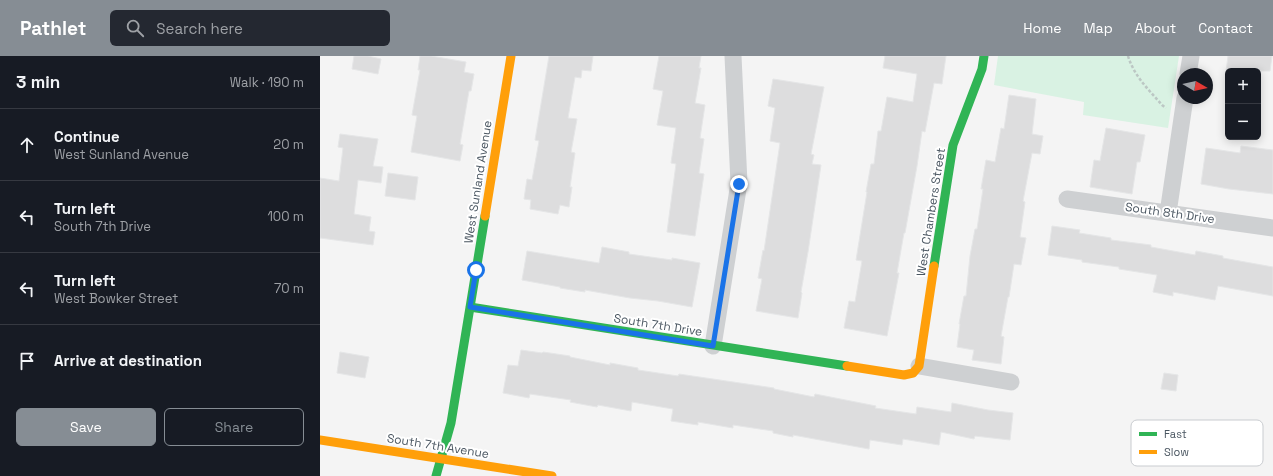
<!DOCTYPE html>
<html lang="en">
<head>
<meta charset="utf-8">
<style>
  body { margin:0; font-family:"Space Grotesk",sans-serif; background:#242831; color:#f1f3f6 }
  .controls { position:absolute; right:12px; top:12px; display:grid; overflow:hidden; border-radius:6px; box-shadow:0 2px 10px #0003 }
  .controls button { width:36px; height:36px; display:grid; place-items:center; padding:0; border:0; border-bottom:1px solid #363941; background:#171b24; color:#f1f3f6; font:20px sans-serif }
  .compass { position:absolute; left:857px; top:12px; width:36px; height:36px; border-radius:50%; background:#171b24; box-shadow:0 2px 10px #0003; rotate:99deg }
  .stop { position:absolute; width:12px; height:12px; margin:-9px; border:3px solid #1a73e8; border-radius:50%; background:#fff }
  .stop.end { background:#1a73e8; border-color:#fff; box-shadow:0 1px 4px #0008 }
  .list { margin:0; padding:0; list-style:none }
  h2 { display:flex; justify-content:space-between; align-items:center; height:52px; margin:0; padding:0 16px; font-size:17px }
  h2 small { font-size:13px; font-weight:400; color:#9ea1a6 }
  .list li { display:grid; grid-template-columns:26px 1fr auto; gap:12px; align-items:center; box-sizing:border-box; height:72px; padding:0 16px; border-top:1px solid #363941 }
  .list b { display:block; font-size:15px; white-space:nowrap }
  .list p { margin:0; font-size:13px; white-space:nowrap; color:#9ea1a6 }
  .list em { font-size:13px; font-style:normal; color:#9ea1a6 }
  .actions { display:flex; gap:8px; padding:12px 16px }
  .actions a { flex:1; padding:9px 0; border:1px solid #868d94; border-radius:6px; text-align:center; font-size:14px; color:#868d94 }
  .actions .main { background:#868d94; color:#fff }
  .icon { flex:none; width:22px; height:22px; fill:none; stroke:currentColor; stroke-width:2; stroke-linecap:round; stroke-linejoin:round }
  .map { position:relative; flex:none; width:953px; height:420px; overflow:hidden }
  header { display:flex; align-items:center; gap:24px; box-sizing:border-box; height:56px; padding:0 20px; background:#868d94; color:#fff }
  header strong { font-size:19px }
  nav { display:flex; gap:22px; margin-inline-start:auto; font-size:14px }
  .search { width:280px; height:36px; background:#242831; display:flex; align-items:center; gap:10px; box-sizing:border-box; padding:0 14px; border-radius:6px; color:#9ea1a6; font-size:15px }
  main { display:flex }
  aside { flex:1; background:#171b24 }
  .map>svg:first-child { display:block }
  .green { fill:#d9f2e3 }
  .building { fill:#ddddde; stroke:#e5e6e7 }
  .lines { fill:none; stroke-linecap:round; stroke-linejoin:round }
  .path { stroke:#bcc7c4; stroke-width:2.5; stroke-dasharray:3 2; stroke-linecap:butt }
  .street { stroke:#ced0d2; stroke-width:17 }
  .fast { stroke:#30b455; stroke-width:9 }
  .slow { stroke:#ff9f0a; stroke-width:9 }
  .route { stroke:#1a73e8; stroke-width:5 }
  .labels { text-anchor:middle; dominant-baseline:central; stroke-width:4; stroke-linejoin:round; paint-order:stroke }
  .street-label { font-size:12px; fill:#4a5661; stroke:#fff }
  .key { fill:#fff; stroke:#c9ccd0; stroke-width:1 }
  .key-label { font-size:11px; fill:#4a5661 }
</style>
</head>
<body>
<header>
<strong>Pathlet</strong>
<div class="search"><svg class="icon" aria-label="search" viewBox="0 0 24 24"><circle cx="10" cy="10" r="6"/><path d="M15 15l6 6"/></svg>Search here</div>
<nav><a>Home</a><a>Map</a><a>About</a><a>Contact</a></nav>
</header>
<main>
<aside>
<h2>3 min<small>Walk · 190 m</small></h2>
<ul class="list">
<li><svg class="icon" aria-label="ahead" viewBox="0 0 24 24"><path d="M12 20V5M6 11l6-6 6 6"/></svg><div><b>Continue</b><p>West Sunland Avenue</p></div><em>20 m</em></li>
<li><svg class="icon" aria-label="left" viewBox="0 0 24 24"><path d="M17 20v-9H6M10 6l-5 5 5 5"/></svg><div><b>Turn left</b><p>South 7th Drive</p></div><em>100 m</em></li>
<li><svg class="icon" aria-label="left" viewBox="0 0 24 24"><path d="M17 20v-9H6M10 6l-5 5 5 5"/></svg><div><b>Turn left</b><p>West Bowker Street</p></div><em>70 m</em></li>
<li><svg class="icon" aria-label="arrive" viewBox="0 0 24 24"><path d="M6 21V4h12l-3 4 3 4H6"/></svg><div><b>Arrive at destination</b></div></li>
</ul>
<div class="actions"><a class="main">Save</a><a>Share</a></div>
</aside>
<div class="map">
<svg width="953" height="420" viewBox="0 0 953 420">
  <rect width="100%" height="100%" fill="#f4f4f4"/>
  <path class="green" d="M678,0H859L848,72L763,59L764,46L674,29Z"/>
  <path class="building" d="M34,0H48L61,3L58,18L32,13Z
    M100,0H111L146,6L144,16L154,18L151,35H149L140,88L143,89L140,105L91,96L97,60L92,59L100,14H98Z
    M229,0H273L271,15L262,14L261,22L255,21L248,62L257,63L251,96L255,97L250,131H252L249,151L240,149L238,158L210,153L211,144L204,143L207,123L212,124L219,85L215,84Z
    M339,0H381L379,12H381L375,47L385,49L380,82L384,83L379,117L384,118L375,180L347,176L356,108L351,107L356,72L337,69L343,35L333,33Z
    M565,0H626L622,28L614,27L605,76L602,75L597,110L585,177H584L577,217H579L567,280L524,272L529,245L535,246L542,205L536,204L547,136H546L551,108H554L558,75H561L567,41L593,46L597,18L563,12Z
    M908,0H952L950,15H906Z
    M453,23L504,31L491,98L494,99L492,108L501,109L488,196L481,236L482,237L478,262L436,255L442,223L438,222L443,194L444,195L460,87L450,85L455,52L448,50Z
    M689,39L716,43L712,78L723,80L720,98L712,97L703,145L705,146L700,181L706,182L701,209L694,208L689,241H688L681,280L684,281L681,308L652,304L654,294L637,291L640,268H639L644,240H646L650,200L655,173H657L663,133H661L666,104L675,106L681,72L684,73Z
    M786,72L825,79L820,106H817L812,138L770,131L774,104L780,105Z
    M20,78L58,83L53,110L63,111L61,127L38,124L34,158L51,161L49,175L55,176L53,189L0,182V122L19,125L23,92L18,91Z
    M921,90L953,94V138L909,133L881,128L886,92L920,97Z
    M68,117L98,121L95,144L65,140Z
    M732,170L760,174L759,177L791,182V184L831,189V191L875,199L876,195L903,200V202L953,211V240L898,230L895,244L853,236V240L833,236L837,219L799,213V211L762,206V204L728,199Z
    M282,191L309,196V198L352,204V202L380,207L372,251L338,245L310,242L265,234V236L240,232V231L202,224L207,195L279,207Z
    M201,294L222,297L223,296L250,300V301L290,309V307L318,312V314L358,320L359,318L454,332V333L494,341L495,338L556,350L555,352L596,358L597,351L631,356L632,347L668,354L693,357L690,384L655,380L654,383L621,376L619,389L583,383L582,389L550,384L549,393L473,379V381L453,377V375L413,369V372L378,366V369L351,365L353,353L312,346L311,355L278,349L277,351L250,346L251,344L210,338L209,342L183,337L188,309L198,310Z
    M20,296L49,301L45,322L17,317Z
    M844,317L858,319L856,335L841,333Z"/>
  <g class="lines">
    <path class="path" d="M808,0C814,20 829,34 842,49L846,52"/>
    <path class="street" d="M868,18L871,0
      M747,143L953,172
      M848,157L865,42
      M393,290L419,127L413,0
      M599,310L691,326"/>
    <path class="fast" d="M614,210L633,89L662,13L664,0
      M150,251L527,310
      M116,420L131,367L165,160"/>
    <path class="slow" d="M165,160L191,0
      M527,310L584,319L593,317L599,310L614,210
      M0,384L232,420"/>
  </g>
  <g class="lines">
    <path class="route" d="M156,214L150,251L393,290L419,128"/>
  </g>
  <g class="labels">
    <g class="street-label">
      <text transform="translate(158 126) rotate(-81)">West Sunland Avenue</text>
      <text transform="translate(611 156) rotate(-81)">West Chambers Street</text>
      <text transform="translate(850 157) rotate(8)">South 8th Drive</text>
      <text transform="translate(338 269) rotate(9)">South 7th Drive</text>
      <text transform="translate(118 390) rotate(9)">South 7th Avenue</text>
    </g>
  </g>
  <rect x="811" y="364" width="132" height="46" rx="6" class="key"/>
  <rect x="819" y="376" width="18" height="4" fill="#30b455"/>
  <rect x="819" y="394" width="18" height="4" fill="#ff9f0a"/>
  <g class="key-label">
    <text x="844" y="382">Fast</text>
    <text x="844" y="400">Slow</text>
  </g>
</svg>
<div class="controls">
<button>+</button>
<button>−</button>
</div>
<svg class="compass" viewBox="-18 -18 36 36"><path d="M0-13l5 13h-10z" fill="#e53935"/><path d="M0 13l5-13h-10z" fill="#9ea1a6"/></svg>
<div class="stop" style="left:156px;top:214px"></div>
<div class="stop end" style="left:419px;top:128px"></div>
</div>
</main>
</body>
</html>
